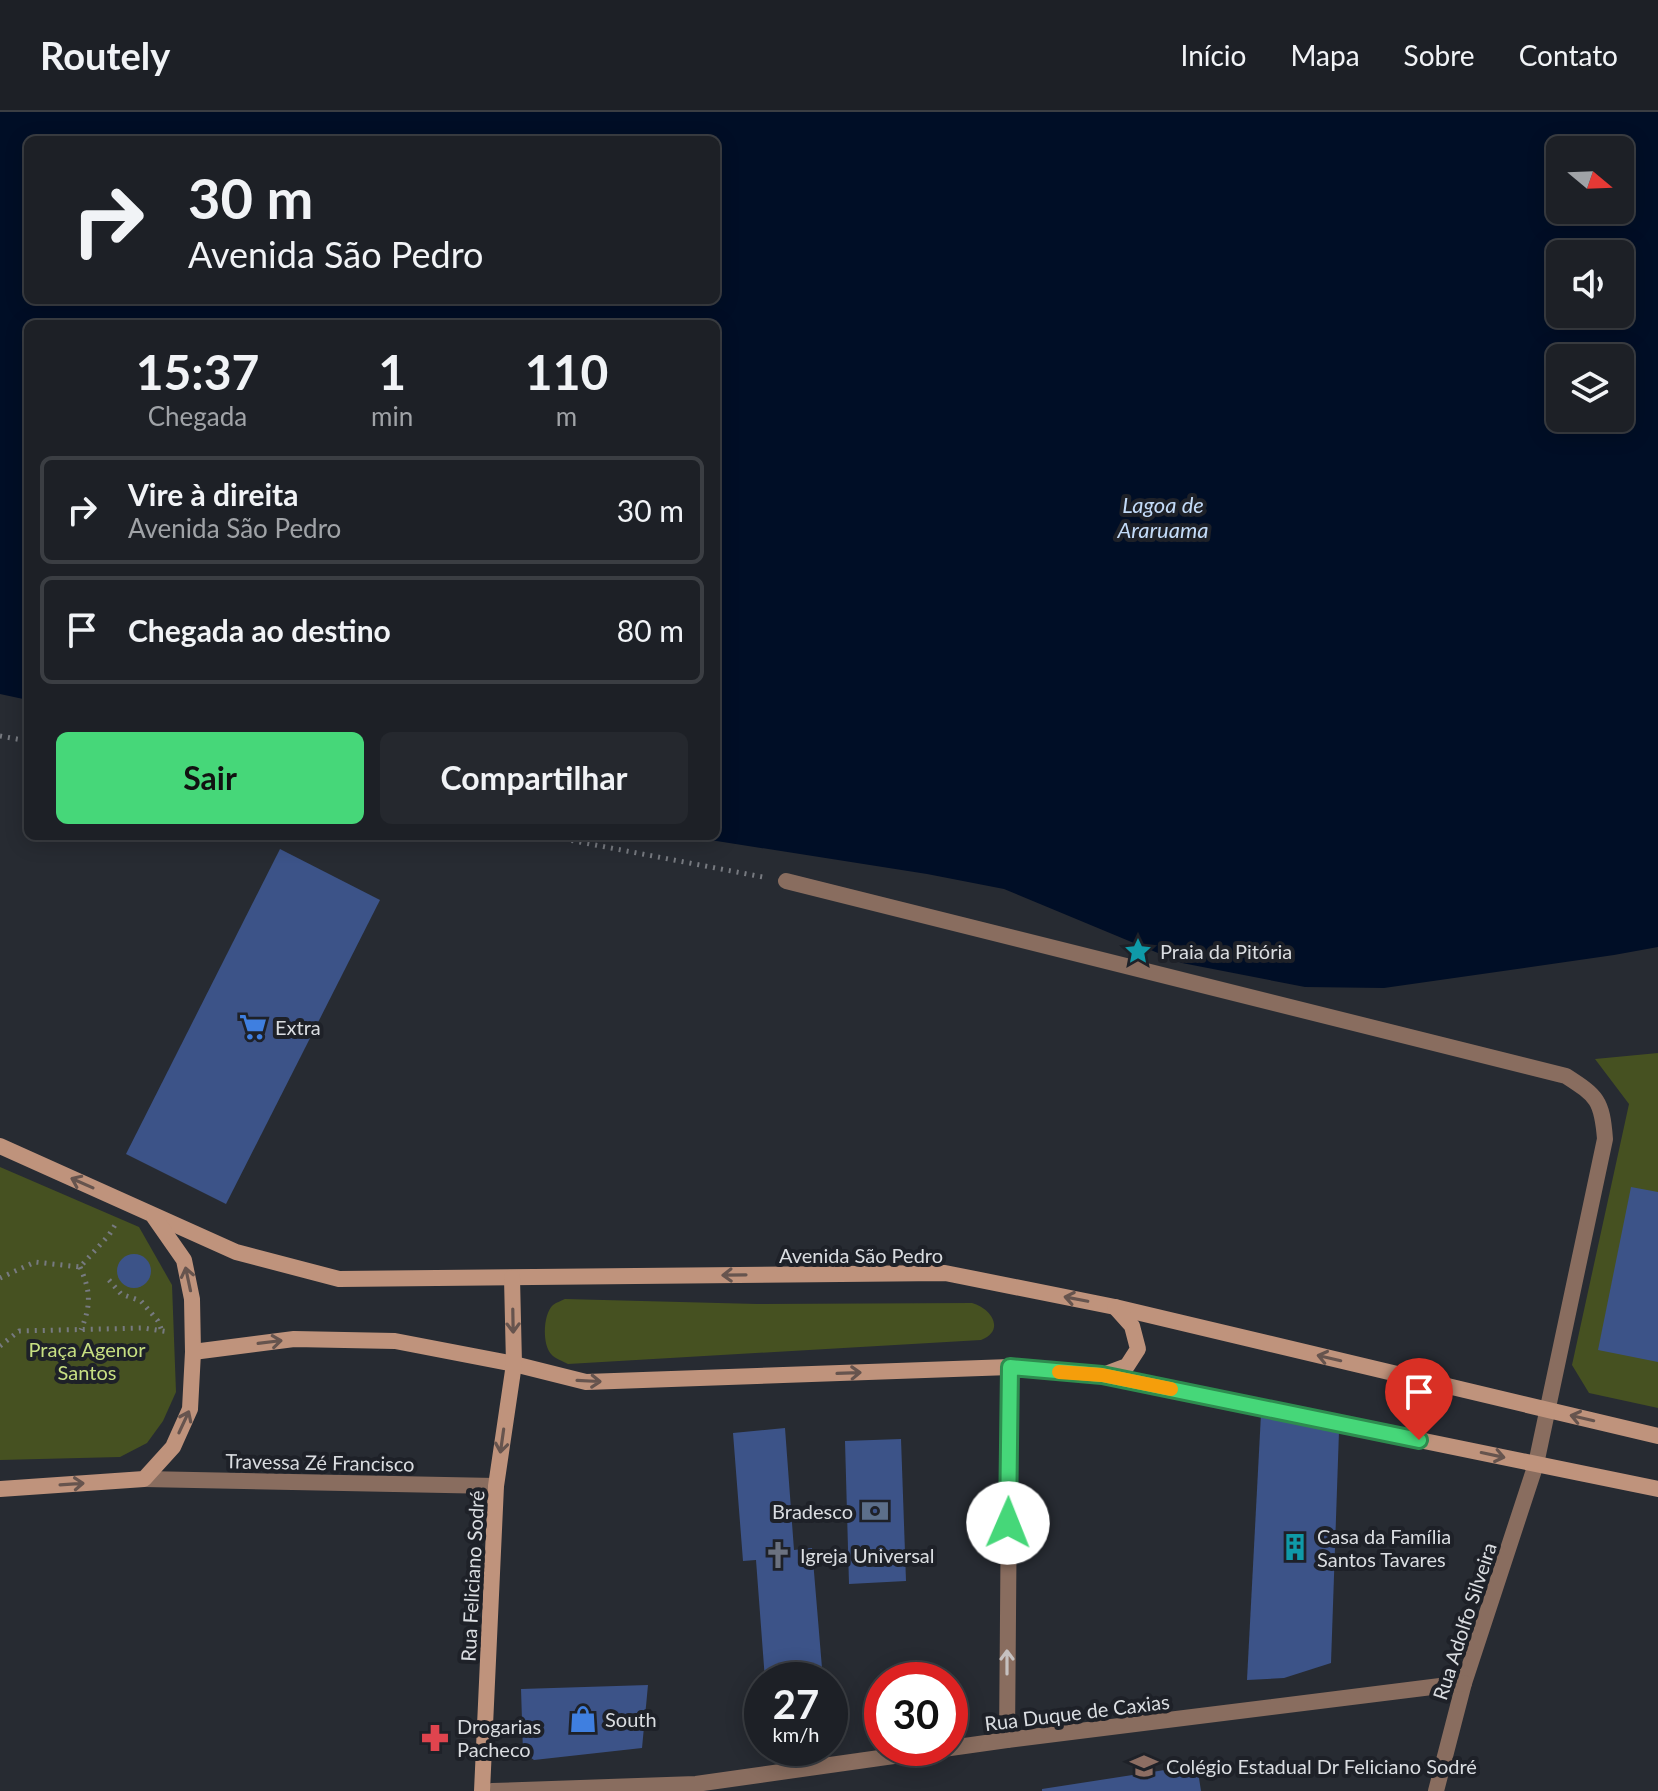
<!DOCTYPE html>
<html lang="pt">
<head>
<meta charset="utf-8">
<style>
  :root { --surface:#1d2026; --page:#25282e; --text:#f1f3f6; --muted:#a0a3a7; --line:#3b3e43; --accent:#46d779 }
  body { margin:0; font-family:Lato,sans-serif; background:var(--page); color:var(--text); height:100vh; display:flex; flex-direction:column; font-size:30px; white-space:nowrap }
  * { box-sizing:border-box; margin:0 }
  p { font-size:26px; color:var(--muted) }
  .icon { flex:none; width:44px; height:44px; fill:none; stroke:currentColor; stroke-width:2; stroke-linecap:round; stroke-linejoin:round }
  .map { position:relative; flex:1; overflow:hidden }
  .drawer { position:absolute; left:24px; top:208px; width:696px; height:520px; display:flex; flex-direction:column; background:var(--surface); border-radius:12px; box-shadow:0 4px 20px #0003,0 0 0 2px var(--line) }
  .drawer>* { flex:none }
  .banner { position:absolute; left:24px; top:24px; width:696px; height:168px; border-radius:12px; box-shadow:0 4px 20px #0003,0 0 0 2px var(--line); background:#1d2026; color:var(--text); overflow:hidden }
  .needle { width:52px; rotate:109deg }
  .tools { position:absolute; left:1546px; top:24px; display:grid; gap:16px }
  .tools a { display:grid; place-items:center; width:88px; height:88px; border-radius:12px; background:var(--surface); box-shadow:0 4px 20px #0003,0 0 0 2px var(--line); font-size:40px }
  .speed { position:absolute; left:744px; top:1550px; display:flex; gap:16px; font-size:40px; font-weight:700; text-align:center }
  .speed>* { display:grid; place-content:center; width:104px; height:104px; border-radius:50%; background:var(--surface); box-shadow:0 4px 20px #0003,0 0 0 2px var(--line); line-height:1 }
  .speed small { font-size:20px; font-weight:400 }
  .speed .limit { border:12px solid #d22; background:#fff; color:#111 }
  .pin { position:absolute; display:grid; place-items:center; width:68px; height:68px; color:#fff; margin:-82px -34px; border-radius:50% 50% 50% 0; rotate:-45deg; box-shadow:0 0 8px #0007 }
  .pin .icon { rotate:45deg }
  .me { position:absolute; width:88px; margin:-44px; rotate:1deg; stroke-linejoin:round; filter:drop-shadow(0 0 6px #0008) }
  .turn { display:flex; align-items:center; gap:28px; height:168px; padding:0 32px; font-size:36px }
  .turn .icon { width:104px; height:104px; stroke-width:2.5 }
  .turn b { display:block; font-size:56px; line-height:68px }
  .eta { display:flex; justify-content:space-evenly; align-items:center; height:136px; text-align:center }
  .eta b { font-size:48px; font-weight:700; line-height:56px }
  .button { display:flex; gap:16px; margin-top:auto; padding:16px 32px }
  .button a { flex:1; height:92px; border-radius:12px; background:var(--accent); color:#111; font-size:32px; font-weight:700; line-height:92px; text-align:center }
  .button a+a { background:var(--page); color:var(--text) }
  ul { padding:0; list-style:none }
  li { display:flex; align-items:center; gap:24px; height:108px; margin:0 16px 12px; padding:0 16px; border:4px solid var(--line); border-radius:12px }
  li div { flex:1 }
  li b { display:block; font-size:30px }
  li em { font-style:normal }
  header { display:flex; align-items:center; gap:48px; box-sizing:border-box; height:112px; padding:0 40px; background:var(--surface); border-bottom:2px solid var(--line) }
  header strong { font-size:38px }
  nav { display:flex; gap:44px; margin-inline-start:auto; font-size:28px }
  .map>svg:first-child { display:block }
</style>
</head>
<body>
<header>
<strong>Routely</strong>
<nav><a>Início</a><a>Mapa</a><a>Sobre</a><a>Contato</a></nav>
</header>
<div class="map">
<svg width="1658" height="1679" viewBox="0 0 1658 1679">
  <rect width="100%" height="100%" fill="#272b32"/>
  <g fill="#465121">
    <polygon points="1658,941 1658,1296 1589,1281 1572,1253 1629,992 1595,947"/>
    <polygon points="0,1055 139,1115 172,1173 176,1280 163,1309 147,1331 120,1345 0,1348"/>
    <path d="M565,1187L757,1192L972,1191C991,1196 1006,1218 981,1228L568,1252C563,1249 555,1247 551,1242C542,1232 543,1202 553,1193C557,1190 561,1189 565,1187Z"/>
  </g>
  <path fill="#000e26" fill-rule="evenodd" d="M0,0H1658V835L1614,843L1384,876L1305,875L1182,851L1004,777L927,762L685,724H716V212H28V588L0,582ZM28,28H716V188H28ZM1560,38H1620V98H1560ZM1560,142H1620V202H1560ZM1560,246H1620V306H1560Z"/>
  <g fill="#3c5388">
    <polygon points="280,737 380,788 226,1092 126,1042"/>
    <polygon points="1631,1075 1658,1080 1658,1250 1598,1238"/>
    <circle cx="134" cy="1159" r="17"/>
    <polygon points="1261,1302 1339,1319 1331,1551 1284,1566 1247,1568"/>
    <polygon points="785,1316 794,1438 812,1436 823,1568 765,1568 756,1448 743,1449 733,1321"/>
    <polygon points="901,1327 906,1469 849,1472 845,1329"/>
    <polygon points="648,1573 642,1636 534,1648 523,1640 521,1577"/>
    <polygon points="1197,1653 1201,1679 1042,1679 1042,1677"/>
  </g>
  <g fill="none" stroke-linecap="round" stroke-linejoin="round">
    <g stroke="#777a80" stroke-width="5" stroke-dasharray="2 6" stroke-linecap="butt">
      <polyline points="0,624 28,629"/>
      <polyline points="548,724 763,765"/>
      <path d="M80,1155C91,1180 91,1193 81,1218"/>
      <polyline points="0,1166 35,1150 80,1155 109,1123 115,1113"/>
      <polyline points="109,1168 121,1182 141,1189 158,1209 162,1219"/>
      <polyline points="0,1234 19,1219 143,1216 169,1220"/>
    </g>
    <g stroke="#896d5f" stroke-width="16">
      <path d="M786,769L1566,964C1597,984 1602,988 1605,1027L1536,1352L1464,1571L1436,1679"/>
      <polyline points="144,1367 496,1374"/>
      <polyline points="1007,1628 1010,1255"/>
      <polyline points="492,1679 696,1672 1007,1628 1464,1571"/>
    </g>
    <g stroke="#bf937c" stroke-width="16">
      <polyline points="0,1034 236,1140 339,1167 945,1161 1115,1195 1658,1324"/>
      <polyline points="193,1240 294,1227 395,1229 514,1252 586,1270 1010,1255 1102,1263 1658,1377"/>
      <polyline points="1103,1263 1127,1254 1138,1237 1132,1214 1115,1195"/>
      <polyline points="0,1377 144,1367 173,1335 190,1297 193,1240 192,1187 184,1148 154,1105"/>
      <polyline points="482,1679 496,1374 514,1252 512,1166"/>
    </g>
  </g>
  <defs><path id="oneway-shaft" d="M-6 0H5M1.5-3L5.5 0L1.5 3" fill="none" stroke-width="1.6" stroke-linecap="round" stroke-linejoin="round" transform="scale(2)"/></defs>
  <g stroke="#66544e">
    <use href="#oneway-shaft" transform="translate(82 1071) rotate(-156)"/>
    <use href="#oneway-shaft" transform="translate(734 1163) rotate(179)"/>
    <use href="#oneway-shaft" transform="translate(188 1167) rotate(-102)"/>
    <use href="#oneway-shaft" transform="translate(1076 1187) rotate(-169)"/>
    <use href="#oneway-shaft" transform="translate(513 1209) rotate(89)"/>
    <use href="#oneway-shaft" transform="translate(270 1230) rotate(-7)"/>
    <use href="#oneway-shaft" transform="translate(1329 1246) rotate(-167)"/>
    <use href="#oneway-shaft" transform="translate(849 1261) rotate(-2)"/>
    <use href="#oneway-shaft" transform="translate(589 1269) rotate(3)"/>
    <use href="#oneway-shaft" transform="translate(1582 1306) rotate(-167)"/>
    <use href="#oneway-shaft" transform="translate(184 1310) rotate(-65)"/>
    <use href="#oneway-shaft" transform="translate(502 1329) rotate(98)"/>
    <use href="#oneway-shaft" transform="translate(1493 1343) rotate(12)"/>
    <use href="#oneway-shaft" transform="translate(72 1372) rotate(-4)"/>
  </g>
  <use stroke="#c6c1c0" href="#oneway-shaft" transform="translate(1007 1550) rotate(-90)"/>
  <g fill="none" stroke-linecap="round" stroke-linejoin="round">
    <g stroke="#2e8c4f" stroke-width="20">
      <polyline id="route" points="1008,1411 1010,1255 1102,1263 1419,1328"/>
    </g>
    <use href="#route" stroke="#46d779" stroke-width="14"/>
    <polyline stroke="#f59e0b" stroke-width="14" points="1059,1260 1102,1263 1171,1277"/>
  </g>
  <defs>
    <g id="sight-bare" transform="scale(2.16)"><path d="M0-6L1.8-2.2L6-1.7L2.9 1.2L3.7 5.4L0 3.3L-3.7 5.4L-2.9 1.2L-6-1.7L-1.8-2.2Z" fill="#0f9aa8" stroke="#1e2128" stroke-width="2.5" paint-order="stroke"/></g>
    <g id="supermarket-bare" transform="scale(2.16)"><path d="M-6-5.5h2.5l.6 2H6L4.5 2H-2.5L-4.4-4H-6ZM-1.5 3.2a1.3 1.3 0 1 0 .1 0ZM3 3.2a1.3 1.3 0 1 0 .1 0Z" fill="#3f7fe0" stroke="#1e2128" stroke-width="2.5" paint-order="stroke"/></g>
    <g id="bank-bare" transform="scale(2.16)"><path d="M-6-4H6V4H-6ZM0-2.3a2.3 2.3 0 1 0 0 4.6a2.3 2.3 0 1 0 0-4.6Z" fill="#5c6f8a" stroke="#1e2128" stroke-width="2.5" paint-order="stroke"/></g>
    <g id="building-bare" transform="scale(2.16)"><path d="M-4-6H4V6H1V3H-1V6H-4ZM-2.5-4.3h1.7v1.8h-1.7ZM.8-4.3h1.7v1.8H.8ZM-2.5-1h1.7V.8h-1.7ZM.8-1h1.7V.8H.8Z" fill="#0f9aa8" stroke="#1e2128" stroke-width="2.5" paint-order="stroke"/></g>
    <g id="church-bare" transform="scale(2.16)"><path d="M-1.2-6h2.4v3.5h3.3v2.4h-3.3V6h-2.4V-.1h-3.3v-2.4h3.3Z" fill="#6b7280" stroke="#1e2128" stroke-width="2.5" paint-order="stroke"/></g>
    <g id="shop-bare" transform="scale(2.16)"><path d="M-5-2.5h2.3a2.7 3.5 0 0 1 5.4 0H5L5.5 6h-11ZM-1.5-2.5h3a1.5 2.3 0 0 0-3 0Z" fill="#3f7fe0" stroke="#1e2128" stroke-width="2.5" paint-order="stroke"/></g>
    <g id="pharmacy-bare" transform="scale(2.16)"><path d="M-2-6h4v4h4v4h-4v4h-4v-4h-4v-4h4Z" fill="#e0444e" stroke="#1e2128" stroke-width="2.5" paint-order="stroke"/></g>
    <g id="school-bare" transform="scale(2.16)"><path d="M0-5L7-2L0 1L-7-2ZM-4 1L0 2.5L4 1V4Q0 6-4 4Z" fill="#8d6e63" stroke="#1e2128" stroke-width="2.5" paint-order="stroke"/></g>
  </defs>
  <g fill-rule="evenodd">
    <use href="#sight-bare" x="1138" y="839"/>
    <use href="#supermarket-bare" x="253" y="915"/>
    <use href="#bank-bare" x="875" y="1399"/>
    <use href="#building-bare" x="1295" y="1435"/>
    <use href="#church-bare" x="778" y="1443"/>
    <use href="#shop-bare" x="583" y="1607"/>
    <use href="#pharmacy-bare" x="435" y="1626"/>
    <use href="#school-bare" x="1144" y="1654"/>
  </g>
  <g text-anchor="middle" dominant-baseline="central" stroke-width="8" stroke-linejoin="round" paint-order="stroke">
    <g font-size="20" fill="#dadde1" stroke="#1e2128" text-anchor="start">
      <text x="1160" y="839">Praia da Pitória</text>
      <text x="275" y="915">Extra</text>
      <text x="853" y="1399" text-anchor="end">Bradesco</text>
      <text x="1317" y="1424">Casa da Família<tspan x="1317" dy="23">Santos Tavares</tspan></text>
      <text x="800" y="1443">Igreja Universal</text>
      <text x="605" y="1607">South</text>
      <text x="457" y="1614">Drogarias<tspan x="457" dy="23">Pacheco</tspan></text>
      <text x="1166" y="1654">Colégio Estadual Dr Feliciano Sodré</text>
    </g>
    <g font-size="20" fill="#dadde1" stroke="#1e2128">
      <text x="861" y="1143">Avenida São Pedro</text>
      <text transform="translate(320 1350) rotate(1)">Travessa Zé Francisco</text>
      <text transform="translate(472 1464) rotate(-87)">Rua Feliciano Sodré</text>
      <text transform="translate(1464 1509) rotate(-72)">Rua Adolfo Silveira</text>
      <text transform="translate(1077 1600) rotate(-7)">Rua Duque de Caxias</text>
    </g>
    <g font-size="20" fill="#c7df82" stroke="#1e2128">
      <text x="87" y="1237">Praça Agenor<tspan x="87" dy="23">Santos</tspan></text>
    </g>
    <g font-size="22" font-style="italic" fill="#c3dbf8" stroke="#1e2128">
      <text x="1163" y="392">Lagoa de<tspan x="1163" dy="25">Araruama</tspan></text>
    </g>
  </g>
</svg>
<div class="tools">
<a><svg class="needle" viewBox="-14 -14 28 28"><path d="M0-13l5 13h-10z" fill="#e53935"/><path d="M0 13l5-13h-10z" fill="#a0a3a7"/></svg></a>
<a><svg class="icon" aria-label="sound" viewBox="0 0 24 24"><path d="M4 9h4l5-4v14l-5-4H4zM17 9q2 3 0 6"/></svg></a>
<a><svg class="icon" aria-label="layers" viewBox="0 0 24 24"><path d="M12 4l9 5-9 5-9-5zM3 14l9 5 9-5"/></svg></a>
</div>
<div class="speed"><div>27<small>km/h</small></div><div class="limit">30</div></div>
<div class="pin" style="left:1419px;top:1328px;background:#d93025"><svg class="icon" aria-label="arrive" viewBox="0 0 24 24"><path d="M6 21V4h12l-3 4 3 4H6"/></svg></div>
<svg class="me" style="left:1008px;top:1411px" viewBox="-20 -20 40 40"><circle r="19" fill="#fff"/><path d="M0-13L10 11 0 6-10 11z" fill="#46d779"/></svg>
<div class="banner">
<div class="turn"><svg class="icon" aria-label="right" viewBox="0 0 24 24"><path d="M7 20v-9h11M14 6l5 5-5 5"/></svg><div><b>30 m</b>Avenida São Pedro</div></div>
</div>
<section class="drawer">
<div class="eta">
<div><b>15:37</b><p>Chegada</p></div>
<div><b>1</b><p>min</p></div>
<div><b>110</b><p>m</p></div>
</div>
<ul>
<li><svg class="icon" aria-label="right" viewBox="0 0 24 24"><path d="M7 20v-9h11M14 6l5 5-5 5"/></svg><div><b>Vire à direita</b><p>Avenida São Pedro</p></div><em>30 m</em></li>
<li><svg class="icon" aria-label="arrive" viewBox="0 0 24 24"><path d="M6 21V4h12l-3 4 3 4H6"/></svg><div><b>Chegada ao destino</b></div><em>80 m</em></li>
</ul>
<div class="button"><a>Sair</a><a>Compartilhar</a></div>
</section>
</div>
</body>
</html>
